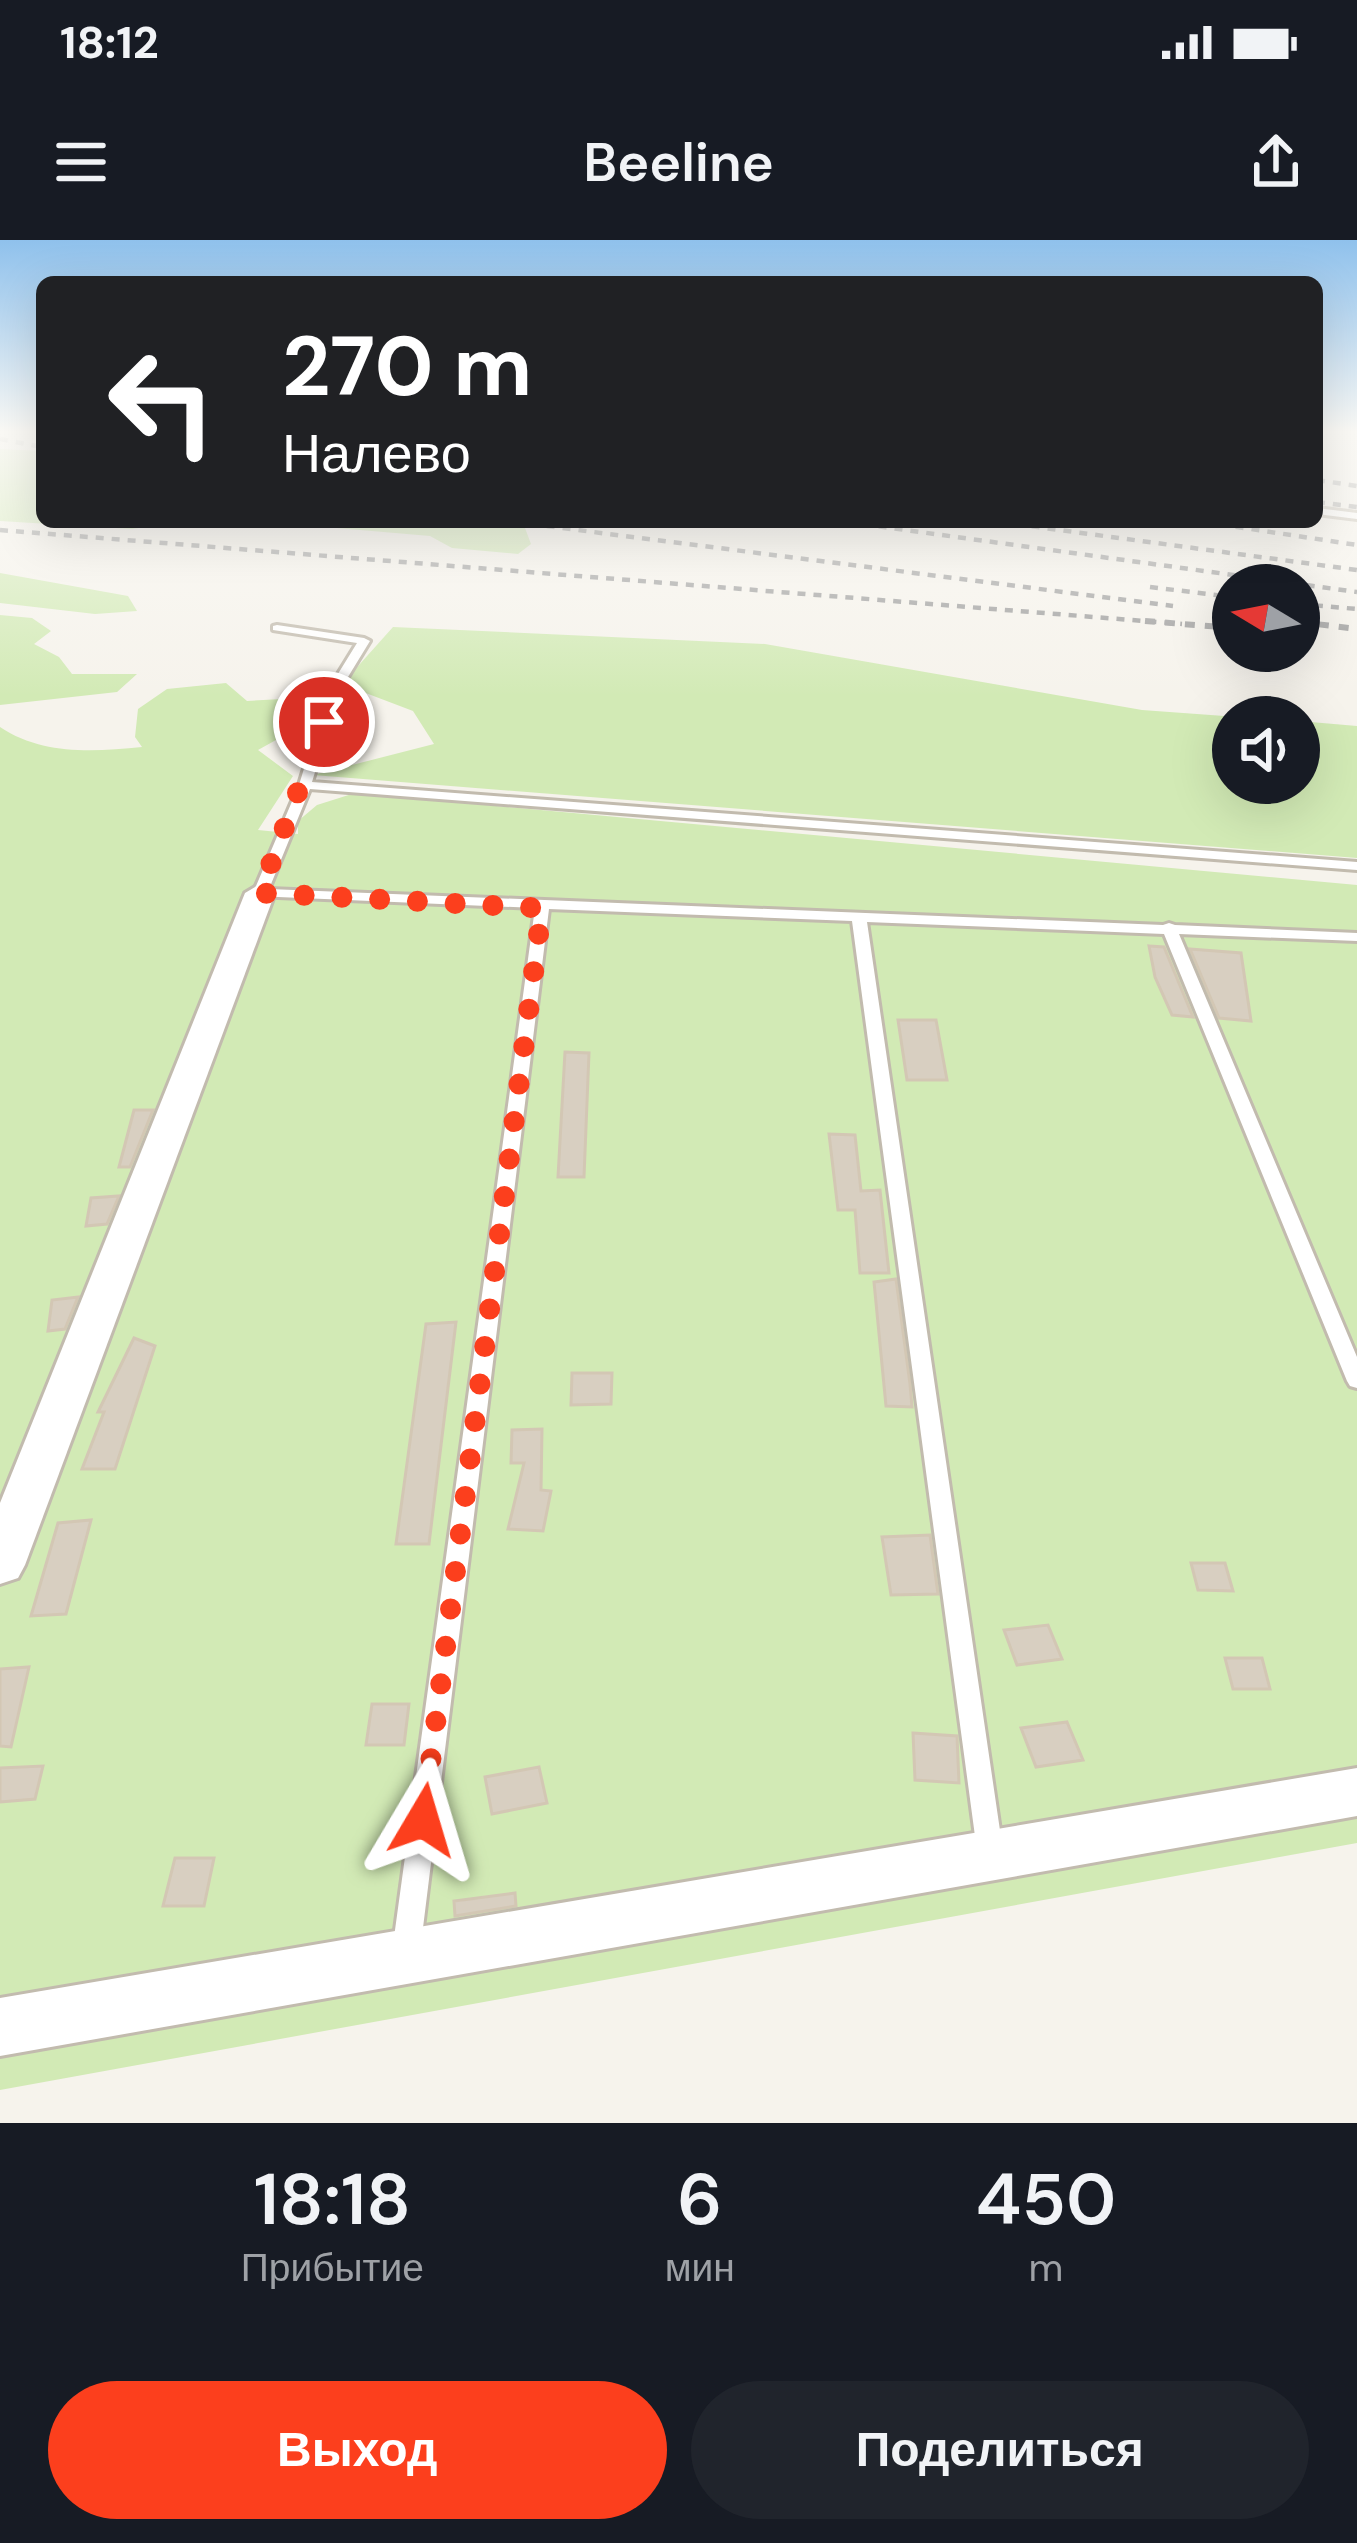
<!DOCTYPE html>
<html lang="ru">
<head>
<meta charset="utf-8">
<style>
  :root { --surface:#171b24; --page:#20242c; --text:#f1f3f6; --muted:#9ea1a6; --accent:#fc3f1d }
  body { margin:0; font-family:"DM Sans",sans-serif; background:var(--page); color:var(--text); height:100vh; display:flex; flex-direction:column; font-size:45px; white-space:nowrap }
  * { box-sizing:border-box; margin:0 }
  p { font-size:39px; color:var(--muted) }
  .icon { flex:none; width:66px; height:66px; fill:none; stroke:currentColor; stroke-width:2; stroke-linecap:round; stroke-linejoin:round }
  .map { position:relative; height:1883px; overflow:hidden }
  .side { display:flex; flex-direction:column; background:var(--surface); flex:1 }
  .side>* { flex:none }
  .banner { position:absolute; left:36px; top:36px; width:1287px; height:252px; border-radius:18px; box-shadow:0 12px 48px #0002; background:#202124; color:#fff; overflow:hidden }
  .needle { width:78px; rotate:280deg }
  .controls { position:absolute; left:1212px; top:324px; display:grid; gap:24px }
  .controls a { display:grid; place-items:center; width:108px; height:108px; border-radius:50%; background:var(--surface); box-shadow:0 12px 48px #0002; font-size:60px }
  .pin { position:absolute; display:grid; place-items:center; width:102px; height:102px; color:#fff; margin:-51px; border:6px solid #fff; border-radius:50%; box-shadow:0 3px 12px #0007 }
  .me { position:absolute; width:132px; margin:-66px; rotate:7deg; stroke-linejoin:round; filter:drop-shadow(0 0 9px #0008) }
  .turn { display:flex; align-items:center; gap:42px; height:252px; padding:0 48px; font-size:54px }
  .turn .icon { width:156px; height:156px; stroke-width:2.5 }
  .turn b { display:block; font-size:84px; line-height:102px }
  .eta { display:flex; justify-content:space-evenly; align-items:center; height:204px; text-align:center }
  .eta b { font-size:72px; font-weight:600; line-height:84px }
  .cta { display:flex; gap:24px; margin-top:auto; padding:24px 48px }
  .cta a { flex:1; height:138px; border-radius:72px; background:var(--accent); color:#fff; font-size:48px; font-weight:600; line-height:138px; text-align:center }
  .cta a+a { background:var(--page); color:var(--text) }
  .status { display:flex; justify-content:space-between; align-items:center; height:84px; padding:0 60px; background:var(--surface); direction:ltr }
  .status svg { height:33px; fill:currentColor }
  header { display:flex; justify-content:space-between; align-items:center; height:156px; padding:0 48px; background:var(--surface); font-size:54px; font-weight:600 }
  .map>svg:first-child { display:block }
</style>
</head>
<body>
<div class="status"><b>18:12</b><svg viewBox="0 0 49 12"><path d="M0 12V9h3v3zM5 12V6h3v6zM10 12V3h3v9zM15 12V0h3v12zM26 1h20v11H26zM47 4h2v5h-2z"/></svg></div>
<header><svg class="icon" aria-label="menu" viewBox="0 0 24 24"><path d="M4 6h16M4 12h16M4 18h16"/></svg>Beeline<svg class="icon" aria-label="share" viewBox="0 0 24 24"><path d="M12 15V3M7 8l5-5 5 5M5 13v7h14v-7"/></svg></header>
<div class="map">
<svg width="1357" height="1883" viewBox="0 0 1357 1883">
  <rect width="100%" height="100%" fill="#f6f3ec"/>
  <g fill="#d2eab5">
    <polygon points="0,209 42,211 42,282 178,282 132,289 0,281"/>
    <polygon points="267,282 485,282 525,288 531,304 518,314 452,308 430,296"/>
    <polygon points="0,333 128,356 137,371 95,374 0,363"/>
    <polygon points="0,375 32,378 51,391 34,404 59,417 72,434 137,434 117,452 0,465"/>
    <polygon points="393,387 765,404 1142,470 1238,477 1233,477 1233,543 1299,543 1299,481 1357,486 1357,618 313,535 434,504 413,471 342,444"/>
    <path d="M226,443L247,461L300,458L303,485L258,510L293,536L258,590L298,594V581L317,565L355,553L1357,645V1603L0,1850V487C42,515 92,512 142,507L135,497L138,469L167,449Z"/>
  </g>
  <g fill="#d8cfc1" stroke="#d3c7b4" stroke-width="3">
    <polygon points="1149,706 1164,707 1193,777 1172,775 1155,737"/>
    <polygon points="1190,709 1241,713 1251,781 1219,778"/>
    <polygon points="898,780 936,780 947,840 907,840"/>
    <polygon points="565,812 589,813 584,937 558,937"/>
    <polygon points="134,870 153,870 130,927 119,927"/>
    <polygon points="829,894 855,895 861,951 880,950 889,1033 860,1033 855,970 838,970"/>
    <polygon points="119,956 107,984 86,986 91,958"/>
    <polygon points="896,1039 910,1144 912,1167 886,1166 874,1042"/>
    <polygon points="78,1057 65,1089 48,1091 52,1060"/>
    <polygon points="456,1082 429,1304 396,1304 426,1084"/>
    <polygon points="134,1098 155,1106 115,1229 82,1229 104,1172 98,1172"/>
    <polygon points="572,1133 612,1133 611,1164 571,1165"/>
    <polygon points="542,1189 541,1250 551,1251 543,1291 508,1289 524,1223 511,1223 512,1190"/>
    <polygon points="91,1280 66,1374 31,1376 58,1283"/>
    <polygon points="930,1295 938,1354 891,1355 882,1297"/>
    <polygon points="1191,1323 1225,1323 1233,1351 1198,1350"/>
    <polygon points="1048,1385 1062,1419 1017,1425 1004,1390"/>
    <polygon points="1225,1418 1262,1418 1270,1449 1233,1449"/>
    <polygon points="29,1427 11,1507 0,1506 0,1429"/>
    <polygon points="372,1464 409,1464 404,1505 366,1505"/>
    <polygon points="1067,1482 1083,1520 1036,1527 1021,1488"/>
    <polygon points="913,1493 957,1496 959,1543 915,1540"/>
    <polygon points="43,1526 35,1559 0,1562 0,1528"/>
    <polygon points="539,1527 547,1563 492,1574 485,1537"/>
    <polygon points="175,1618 214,1618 204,1666 163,1666"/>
    <polygon points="515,1653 516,1666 455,1676 454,1661"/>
  </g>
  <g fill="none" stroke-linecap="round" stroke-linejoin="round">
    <g stroke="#c2bbae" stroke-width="6">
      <g id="service">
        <polygon points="1317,268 1357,273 1357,279 1317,274"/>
        <polygon points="277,385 364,398 370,401 340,450 312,542 1357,622 1357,630 310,549 269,649 1163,685 1169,683 1175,685 1357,693 1357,701 1179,694 1357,1117 1357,1148 1350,1146 1347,1141 1164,694 867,682 1003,1611 999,1619 990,1623 981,1619 977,1611 852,681 549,669 420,1712 416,1721 406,1725 396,1721 392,1712 535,668 255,656 253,653 299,545 328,450 357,403 273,390 273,386"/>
      </g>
    </g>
    <g stroke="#c2bbae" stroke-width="6">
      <g id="minor">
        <polygon points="260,644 275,653 25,1325 18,1338 0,1344 0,1263 245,653"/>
        <polygon points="1357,1528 1357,1576 0,1816 0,1758"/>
      </g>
    </g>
    <use href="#service" fill="#fff" fill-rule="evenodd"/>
    <use href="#minor" fill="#fff" fill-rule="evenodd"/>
    <g stroke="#9a9a9a" stroke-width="4.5" stroke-dasharray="8 8" stroke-linecap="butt">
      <polyline points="0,199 42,207"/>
      <polyline points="1317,240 1357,246"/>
      <polyline points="1317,262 1357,267"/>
      <polyline points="515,282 1173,366"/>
      <polyline points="847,282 1357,352"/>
      <polyline points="1000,282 1357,330"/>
      <polyline points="1204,282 1357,305"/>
      <polyline points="0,290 1182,384"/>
      <polyline points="1150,347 1233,357"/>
      <polyline points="1299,364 1357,369"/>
      <polyline points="1299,382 1315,384"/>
    </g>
    <g stroke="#9a9a9a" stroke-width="6" stroke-dasharray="10 10" stroke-linecap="butt">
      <polyline points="1145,381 1233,388"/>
      <polyline points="1299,382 1357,389"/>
    </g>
  </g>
  <linearGradient id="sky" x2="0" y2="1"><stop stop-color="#8fc1ec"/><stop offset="0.42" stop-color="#fbfaf6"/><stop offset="1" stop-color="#fbfaf6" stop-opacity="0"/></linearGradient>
  <rect width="1357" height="456" fill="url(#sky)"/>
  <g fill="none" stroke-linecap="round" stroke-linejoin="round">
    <polyline stroke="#fc3f1d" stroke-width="21" stroke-dasharray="0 37.8" points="324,482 260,653 542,668 423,1580"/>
  </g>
</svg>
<div class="controls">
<a><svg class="needle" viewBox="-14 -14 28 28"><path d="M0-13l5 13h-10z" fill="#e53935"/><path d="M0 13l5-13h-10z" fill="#9ea1a6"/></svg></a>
<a><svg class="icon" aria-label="sound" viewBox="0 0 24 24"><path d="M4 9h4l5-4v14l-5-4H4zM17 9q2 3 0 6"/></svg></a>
</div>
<div class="pin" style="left:324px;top:482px;background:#d93025"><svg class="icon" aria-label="arrive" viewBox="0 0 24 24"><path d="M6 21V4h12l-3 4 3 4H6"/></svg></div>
<svg class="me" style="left:423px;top:1580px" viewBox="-20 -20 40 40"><path d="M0-17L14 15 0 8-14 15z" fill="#fc3f1d" stroke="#fff" stroke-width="4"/></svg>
<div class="banner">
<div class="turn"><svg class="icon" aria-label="left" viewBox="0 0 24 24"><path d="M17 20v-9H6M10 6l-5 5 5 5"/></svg><div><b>270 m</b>Налево</div></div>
</div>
</div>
<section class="side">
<div class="eta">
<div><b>18:18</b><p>Прибытие</p></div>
<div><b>6</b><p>мин</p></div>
<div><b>450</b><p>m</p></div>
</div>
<div class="cta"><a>Выход</a><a>Поделиться</a></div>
</section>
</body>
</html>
